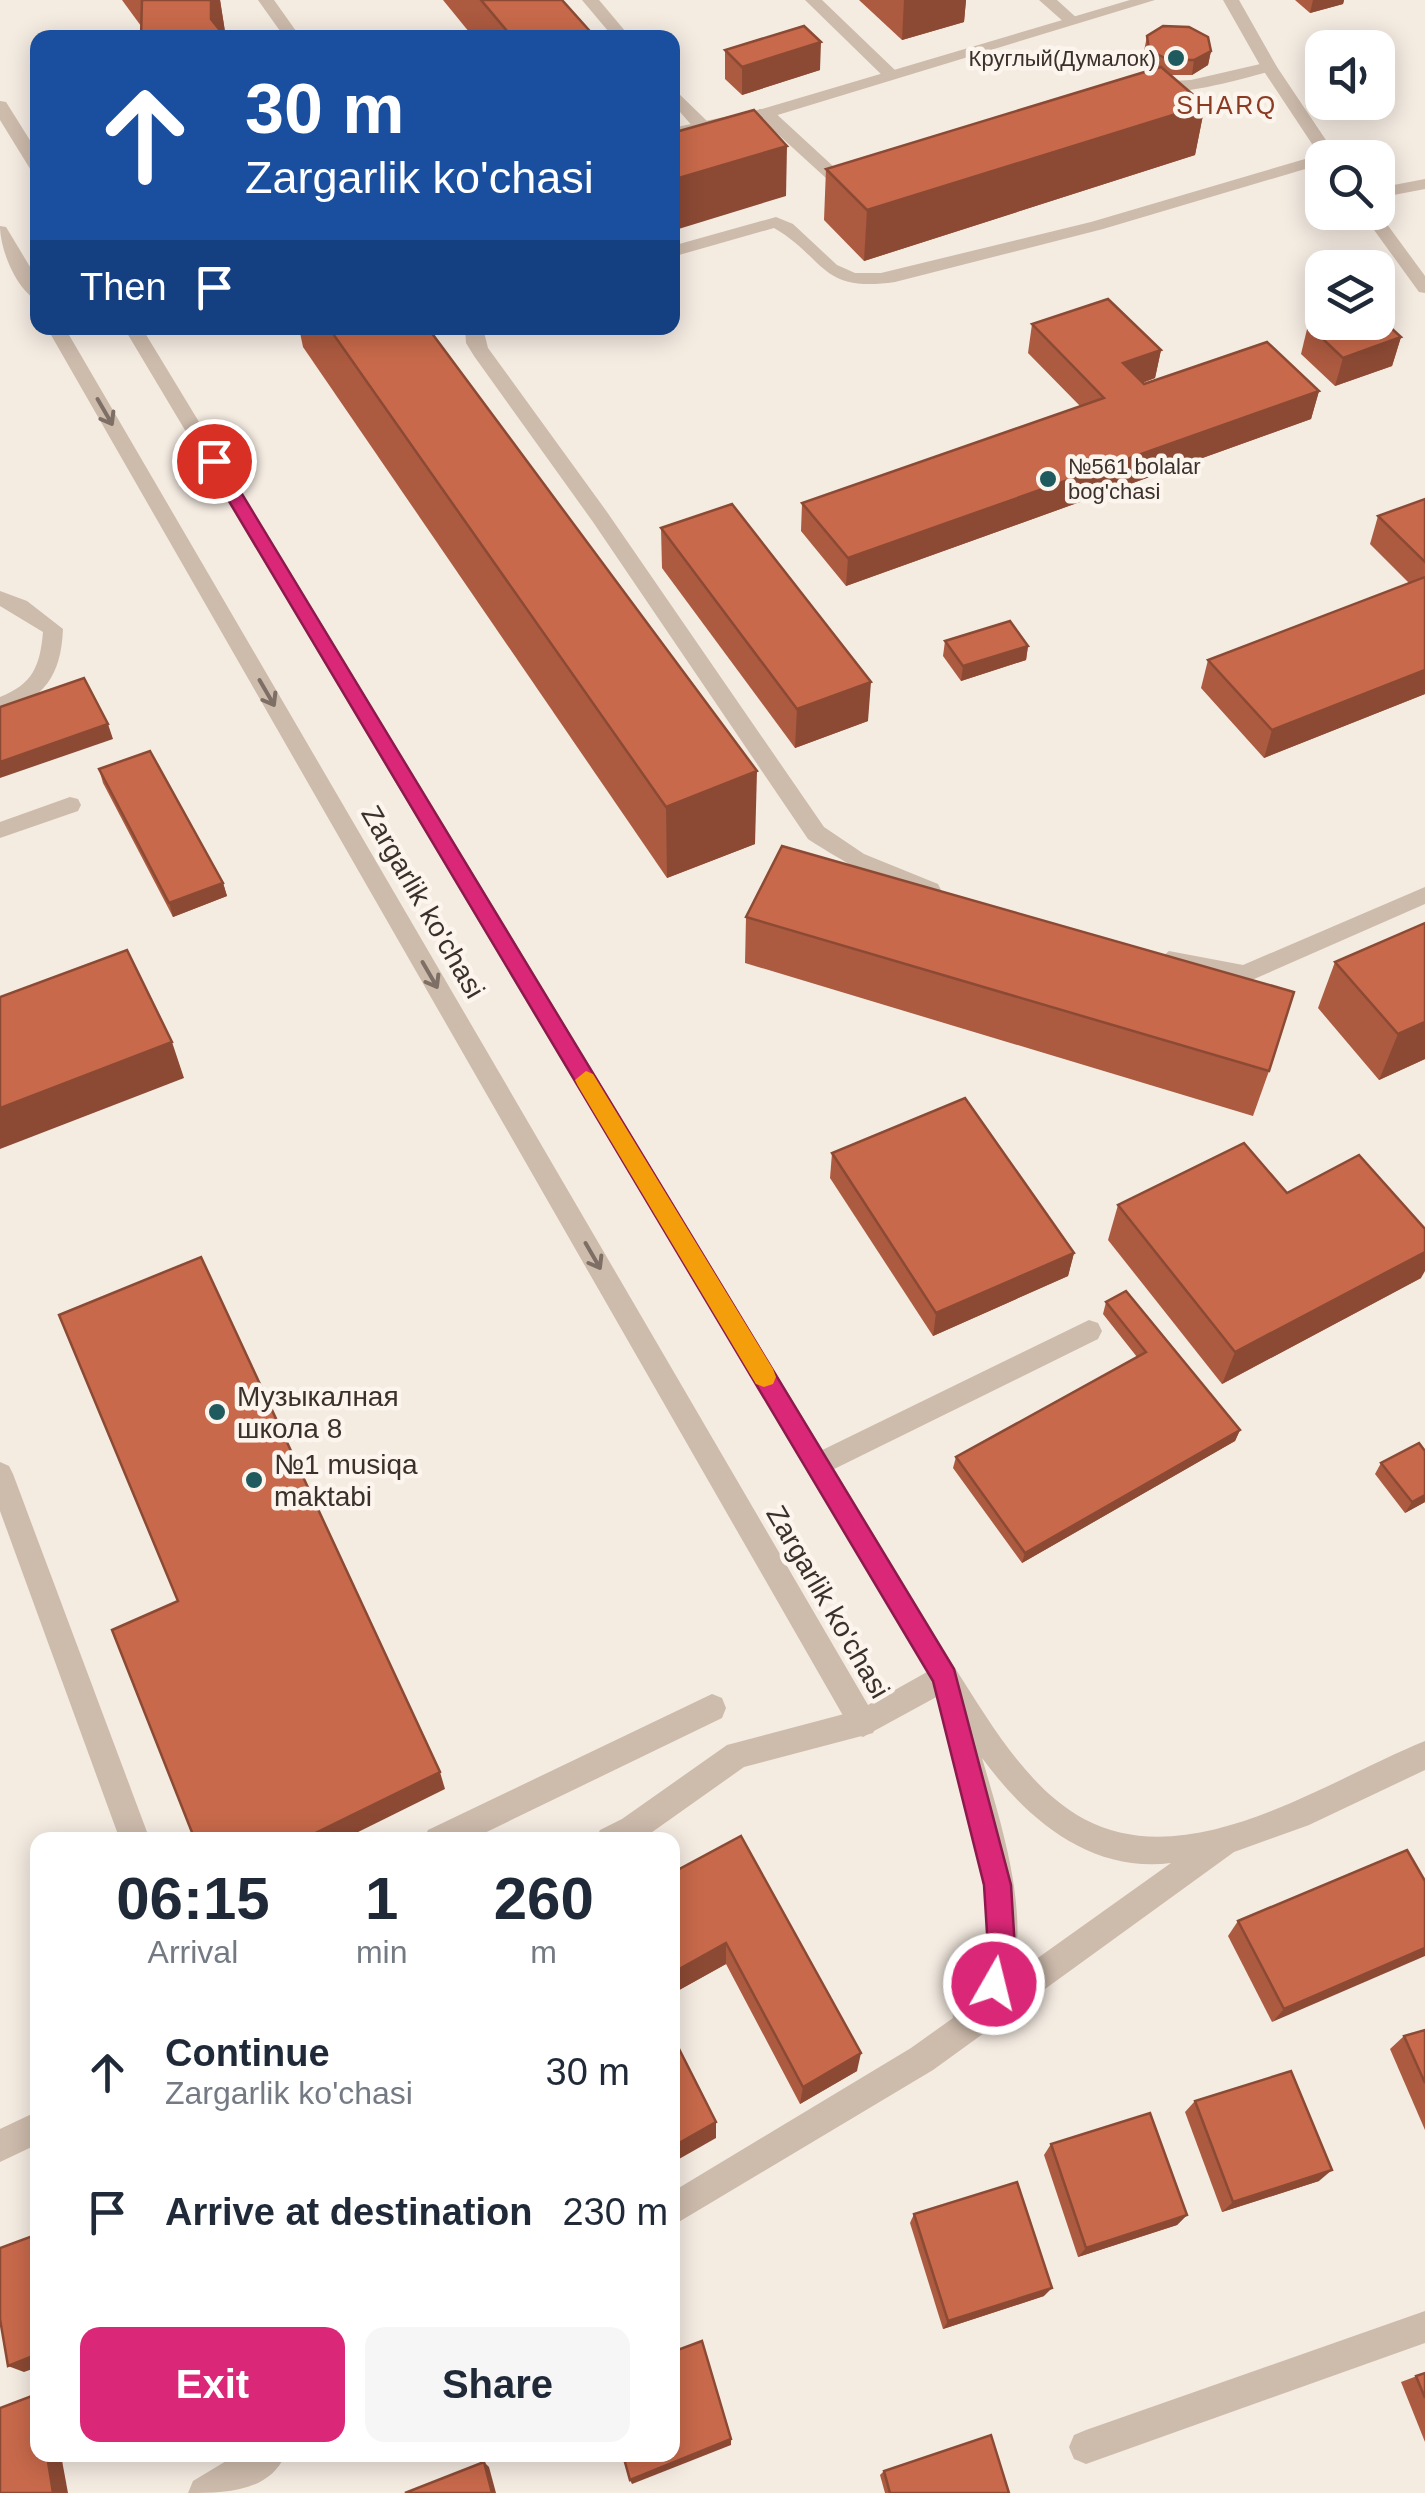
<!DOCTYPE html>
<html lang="en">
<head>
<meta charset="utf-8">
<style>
  :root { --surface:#fff; --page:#f6f6f7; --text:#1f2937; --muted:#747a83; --accent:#db2777 }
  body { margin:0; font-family:Helvetica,sans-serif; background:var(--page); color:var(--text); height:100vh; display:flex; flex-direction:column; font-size:38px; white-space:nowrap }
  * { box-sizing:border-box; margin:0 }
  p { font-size:32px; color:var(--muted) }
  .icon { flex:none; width:55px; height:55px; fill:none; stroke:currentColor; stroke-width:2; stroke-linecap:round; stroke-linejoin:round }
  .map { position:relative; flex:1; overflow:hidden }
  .panel { position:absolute; left:30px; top:1832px; width:650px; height:630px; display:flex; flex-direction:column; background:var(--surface); border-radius:20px; box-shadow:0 5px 25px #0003 }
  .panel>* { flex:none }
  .guide { position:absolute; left:30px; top:30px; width:650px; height:305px; border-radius:20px; box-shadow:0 5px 25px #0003; background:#1a4fa0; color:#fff; overflow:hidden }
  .fabs { position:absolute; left:1305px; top:30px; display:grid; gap:20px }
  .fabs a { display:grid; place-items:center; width:90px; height:90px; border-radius:20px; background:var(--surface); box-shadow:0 5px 25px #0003; font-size:50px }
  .pin { position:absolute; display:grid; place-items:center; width:85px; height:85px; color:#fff; margin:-42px; border:5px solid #fff; border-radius:50%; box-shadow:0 2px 10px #0007 }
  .me { position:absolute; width:110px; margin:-55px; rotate:8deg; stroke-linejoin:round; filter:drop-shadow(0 0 8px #0008) }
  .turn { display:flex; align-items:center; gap:35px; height:210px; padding:0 50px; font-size:45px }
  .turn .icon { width:130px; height:130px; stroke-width:2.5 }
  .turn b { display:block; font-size:70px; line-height:85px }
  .then { display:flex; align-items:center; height:95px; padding:0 50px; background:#0003; gap:20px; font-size:38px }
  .eta { display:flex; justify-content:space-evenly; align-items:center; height:170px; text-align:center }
  .eta b { font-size:60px; font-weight:700; line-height:70px }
  .cta { display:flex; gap:20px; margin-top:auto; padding:20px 50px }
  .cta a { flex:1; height:115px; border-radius:20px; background:var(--accent); color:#fff; font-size:40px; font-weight:700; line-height:115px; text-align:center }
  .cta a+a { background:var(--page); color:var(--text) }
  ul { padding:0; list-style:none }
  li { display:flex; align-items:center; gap:30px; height:140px; padding:0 50px }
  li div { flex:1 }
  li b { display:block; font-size:38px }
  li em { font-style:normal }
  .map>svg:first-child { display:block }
</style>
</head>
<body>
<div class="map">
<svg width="1425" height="2493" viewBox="0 0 1425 2493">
  <rect width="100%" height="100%" fill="#f4ebe1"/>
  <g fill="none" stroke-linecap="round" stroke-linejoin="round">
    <g fill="#cdbbac" fill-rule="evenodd">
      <polygon points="258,0 274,0 301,38 285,38"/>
      <polygon points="582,0 599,0 631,38 614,38"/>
      <polygon points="805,0 822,0 897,72 897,78 885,78"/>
      <polygon points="1039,0 1057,0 1079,20 1065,23"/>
      <path d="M1269,62L1277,67L1275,70C1247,77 1165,103 1143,87L1151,82L1191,80Z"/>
      <polygon points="672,87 707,121 707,129 695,129 672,103"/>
      <polygon points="759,109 771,109 847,179 857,179 857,187 838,189 759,117"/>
      <path d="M1322,154L1329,158H1322V164L1103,229L895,282C819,293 826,258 774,228L672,257V246L776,217L793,224L837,265L855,273H881L1091,222Z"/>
      <polygon points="1425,179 1425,189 1378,198 1378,188"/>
      <path d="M465,328H483L488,348L607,512L824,827L864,854L938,884L941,890L938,896C912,904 831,854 808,839L593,522L474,356L466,343Z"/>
      <path d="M0,591L27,601L63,629C61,675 45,699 0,712V697C33,684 40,666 43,632L0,606Z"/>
      <polygon points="70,797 78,799 81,805 78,811 0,838 0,822"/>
      <polygon points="1425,887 1425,904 1245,983 1169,969 1158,960 1169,951 1243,965"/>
      <polygon points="1089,1320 1098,1323 1102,1331 1098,1339 826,1473 817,1477 808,1473 804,1465 808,1457"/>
      <polygon points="0,1462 9,1466 13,1474 150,1840 120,1840 0,1511"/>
      <polygon points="712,1694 722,1698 726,1708 722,1718 470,1840 423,1840 428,1830"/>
      <polygon points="863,1709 873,1713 877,1723 873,1733 744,1767 641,1840 595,1840 600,1830 622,1819 727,1745"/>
      <polygon points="38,2111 38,2144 0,2162 0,2129"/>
    </g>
    <g fill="#cdbbac" fill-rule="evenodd">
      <polygon points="1130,0 1155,0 771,117 672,138 672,128 762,109"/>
      <polygon points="1223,0 1239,0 1277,67 1338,158 1322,159 1261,67"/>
      <polygon points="0,101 6,102 38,153 38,173 32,172 0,120"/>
      <polygon points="1361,212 1378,212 1425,276 1425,293 1419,292"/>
      <path d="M0,226L6,227L38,280V301C16,290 0,249 0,226Z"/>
      <path d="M47,328H65L868,1705L927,1672L124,328H142L955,1668C989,1721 1027,1788 1084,1819C1190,1876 1328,1780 1425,1741V1770L1309,1825L1234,1852L933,2070L672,2226V2192L911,2048L953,2018C948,1997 984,1983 986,1954C991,1870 961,1786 939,1706L942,1698L940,1695L863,1737L853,1733ZM982,1758C1027,1819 1090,1873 1171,1863L1011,1977C1031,1914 1000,1820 982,1758Z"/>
      <polygon points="1425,2311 1425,2343 1086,2464 1074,2459 1069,2447 1074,2435 1086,2430"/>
      <path d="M236,2455H285C269,2493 222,2493 188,2493L193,2481Z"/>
    </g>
  </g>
  <g fill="#ac5a40">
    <polygon points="122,0 220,0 226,38 141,26"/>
    <polygon points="443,0 562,0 596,38 474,38"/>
    <polygon points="859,0 966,0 964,22 902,40"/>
    <polygon points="1295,0 1344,0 1343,4 1310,13"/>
    <polygon points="1147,36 1211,51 1208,65 1192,75 1170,75 1205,105 1195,155 864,261 824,220 826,169 1155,69 1146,64 1144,51"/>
    <polygon points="725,50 820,70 742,95 725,79"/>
    <polygon points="1032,324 1161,350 1155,378 1143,383 1144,384 1319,391 1311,419 846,586 801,531 802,503 1080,406 1028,353"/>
    <polygon points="1308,325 1401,337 1392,366 1335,386 1301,354"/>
    <polygon points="299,328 428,328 755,844 667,878 303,347"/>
    <polygon points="1425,499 1425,694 1264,758 1201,688 1208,660 1409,583 1370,544 1378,516"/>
    <polygon points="661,528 868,721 795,748 662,568"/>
    <polygon points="945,641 1028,646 1026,660 961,681 943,656"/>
    <polygon points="99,769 223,883 227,896 173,917 103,783"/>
    <polygon points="746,917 1269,1071 1253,1116 745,963"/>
    <polygon points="1425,923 1425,1059 1379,1080 1318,1008 1335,962"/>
    <polygon points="832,1153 1074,1253 1068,1276 933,1336 830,1178"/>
    <polygon points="1287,1193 1421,1278 1222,1384 1108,1240 1118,1205"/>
    <polygon points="1106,1302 1240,1430 1235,1441 1022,1563 953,1468 956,1457 1137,1357 1103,1314"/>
    <polygon points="1381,1463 1425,1502 1405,1513 1375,1474"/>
    <polygon points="672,1873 857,2071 800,2104 726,1964 672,1994"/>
    <polygon points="1425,1881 1272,2022 1228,1936 1238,1921"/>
    <polygon points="1425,2030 1425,2130 1390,2049 1404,2036"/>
    <polygon points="1195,2101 1319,2181 1222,2212 1185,2112"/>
    <polygon points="1051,2144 1187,2215 1177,2225 1078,2257 1044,2155"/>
    <polygon points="914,2214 1044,2296 943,2329 910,2223"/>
    <polygon points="1425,2373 1425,2442 1401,2382"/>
    <polygon points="884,2471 1009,2493 885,2493 880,2475"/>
  </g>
  <g fill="#8c4a34">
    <polygon points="211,0 220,0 226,38 211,19"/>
    <polygon points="904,0 966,0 964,22 902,40"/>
    <polygon points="1313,0 1344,0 1343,4 1310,13"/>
    <polygon points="821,42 820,70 742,95 742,67"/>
    <polygon points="1211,51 1208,65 1192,75 1194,60"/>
    <polygon points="1205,105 1195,155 864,261 867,210"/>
    <polygon points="787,146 786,196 672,231 672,180"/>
    <polygon points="1401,337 1392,366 1335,386 1343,358"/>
    <polygon points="1161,350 1155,378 1118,391 1123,363"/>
    <polygon points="1319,391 1311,419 846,586 848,558"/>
    <polygon points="1028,646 1026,660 961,681 963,666"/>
    <polygon points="1425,670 1425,694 1264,758 1272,730"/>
    <polygon points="871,682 868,721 795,748 797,709"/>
    <polygon points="108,724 113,739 0,778 0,762"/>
    <polygon points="757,771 755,844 667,878 666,807"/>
    <polygon points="223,883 227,896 173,917 169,903"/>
    <polygon points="1425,1022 1425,1059 1379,1080 1398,1034"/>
    <polygon points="172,1042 184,1078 0,1149 0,1108"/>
    <polygon points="1425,1252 1425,1271 1421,1278 1222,1384 1235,1352"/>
    <polygon points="1074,1253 1068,1276 933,1336 936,1313"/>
    <polygon points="1240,1430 1235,1441 1022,1563 1025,1553"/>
    <polygon points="1425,1495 1425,1502 1405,1513 1412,1502"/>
    <polygon points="440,1772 445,1789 342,1840 301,1840"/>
    <polygon points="726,1943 726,1964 672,1994 672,1973"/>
    <polygon points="1425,1948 1425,1956 1272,2022 1284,2009"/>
    <polygon points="861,2053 857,2071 800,2104 803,2087"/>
    <polygon points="716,2122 716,2138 672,2163 672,2147"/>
    <polygon points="1332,2170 1319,2181 1222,2212 1233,2202"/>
    <polygon points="1187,2215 1177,2225 1078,2257 1086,2248"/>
    <polygon points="1052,2288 1044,2296 943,2329 948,2321"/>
    <polygon points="38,2354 38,2367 24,2372 8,2366"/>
    <polygon points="731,2439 731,2445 632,2484 630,2480"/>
    <polygon points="47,2455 61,2455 68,2493 53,2493"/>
    <polygon points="484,2462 489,2467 496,2493 492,2493"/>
  </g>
  <g fill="#c8694b" stroke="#8c4a34" stroke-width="2.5">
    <polygon points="142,0 211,0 211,19 226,38 141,38"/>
    <polygon points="481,0 562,0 596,38 513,38"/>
    <polygon points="804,26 821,42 742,67 725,50"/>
    <polygon points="1163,26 1189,27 1208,37 1211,51 1194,60 1169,60 1149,50 1147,36"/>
    <polygon points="1161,67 1205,105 867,210 826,169"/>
    <polygon points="754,110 787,146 672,180 672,133"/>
    <polygon points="1108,299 1161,350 1123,363 1144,384 1267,342 1319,391 848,558 802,503 1104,398 1032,324"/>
    <polygon points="1378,316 1401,337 1343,358 1308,325 1322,320 1322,322 1378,322"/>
    <polygon points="329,328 428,328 757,771 666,807"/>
    <polygon points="1425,499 1425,562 1378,516"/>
    <polygon points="732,504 871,682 797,709 661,528"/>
    <polygon points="1425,577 1425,670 1272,730 1208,660"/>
    <polygon points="1010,621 1028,646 963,666 945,641"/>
    <polygon points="84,678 108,724 0,762 0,707"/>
    <polygon points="150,751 223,883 169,903 99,769"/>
    <polygon points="782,846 1294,992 1269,1071 746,917"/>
    <polygon points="1425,923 1425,1022 1398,1034 1335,962"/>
    <polygon points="127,950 172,1042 0,1108 0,997"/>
    <polygon points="965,1098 1074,1253 936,1313 832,1153"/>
    <polygon points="1244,1143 1287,1193 1359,1155 1425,1229 1425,1252 1235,1352 1118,1205"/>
    <polygon points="201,1257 440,1772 301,1840 195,1840 112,1630 178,1601 59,1315"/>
    <polygon points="1126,1291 1240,1430 1025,1553 956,1457 1146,1352 1106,1302"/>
    <polygon points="1419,1443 1425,1451 1425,1495 1412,1502 1381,1463"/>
    <polygon points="741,1836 861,2053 803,2087 726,1943 672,1973 672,1873"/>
    <polygon points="1407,1850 1425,1881 1425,1948 1284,2009 1238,1921"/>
    <polygon points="1425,2030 1425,2083 1404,2036"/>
    <polygon points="672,2035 716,2122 672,2147"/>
    <polygon points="1291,2071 1332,2170 1233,2202 1195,2101"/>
    <polygon points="1150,2113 1187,2215 1086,2248 1051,2144"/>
    <polygon points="1017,2182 1052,2288 948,2321 914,2214"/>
    <polygon points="38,2234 38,2354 8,2366 0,2319 0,2248"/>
    <polygon points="702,2341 731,2439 630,2480 623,2455 672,2455 672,2352"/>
    <polygon points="1425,2373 1425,2398 1416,2376"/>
    <polygon points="37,2394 38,2455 47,2455 53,2493 0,2493 0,2408"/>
    <polygon points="991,2435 1009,2493 890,2493 884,2471"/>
    <polygon points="484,2462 492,2493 405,2493"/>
  </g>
  <defs><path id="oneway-shaft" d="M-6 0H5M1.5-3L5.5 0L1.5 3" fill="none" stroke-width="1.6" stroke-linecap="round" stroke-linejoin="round" transform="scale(2.5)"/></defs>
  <g stroke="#7d6f65">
    <use href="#oneway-shaft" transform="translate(105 412) rotate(60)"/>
    <use href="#oneway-shaft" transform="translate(267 693) rotate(60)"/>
    <use href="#oneway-shaft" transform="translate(430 975) rotate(60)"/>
    <use href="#oneway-shaft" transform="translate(593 1256) rotate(60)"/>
  </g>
  <polygon fill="#db2777" stroke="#8e194d" stroke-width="2.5" points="214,455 222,461 954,1669 1011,1885 1015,1949 1004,1994 994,1998 984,1994 980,1984 988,1949 984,1885 933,1681 205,461"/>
  <polygon fill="#f59e0b" points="586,1071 593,1074 773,1369 776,1377 773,1384 764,1387 756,1384 578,1086 575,1080"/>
  <g fill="#1f5a5e" stroke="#fbf5ee" stroke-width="4">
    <circle cx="1176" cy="58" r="10"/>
    <circle cx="1048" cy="479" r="10"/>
    <circle cx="217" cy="1412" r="10"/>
    <circle cx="254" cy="1480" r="10"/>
  </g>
  <g text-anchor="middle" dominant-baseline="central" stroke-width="9" stroke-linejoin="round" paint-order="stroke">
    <g font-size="22" fill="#3b302b" stroke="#fbf5ee" text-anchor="end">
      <text x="1156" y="58">Круглый(Думалок)</text>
      <text x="1068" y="466" text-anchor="start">№561 bolalar<tspan x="1068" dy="25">bog'chasi</tspan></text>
    </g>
    <g font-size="25" letter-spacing="2.5" fill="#8c3b22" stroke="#fbf5ee">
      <text x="1227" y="105">SHARQ</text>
    </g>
    <g font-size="28" fill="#3b302b" stroke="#fbf5ee">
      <text transform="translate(423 902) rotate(60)">Zargarlik ko'chasi</text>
      <text transform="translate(828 1602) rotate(60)">Zargarlik ko'chasi</text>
    </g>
    <g font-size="28" fill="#3b302b" stroke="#fbf5ee" text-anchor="start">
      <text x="237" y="1396">Музыкалная<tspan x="237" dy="32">школа 8</tspan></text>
      <text x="274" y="1464">№1 musiqa<tspan x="274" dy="32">maktabi</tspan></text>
    </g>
  </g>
</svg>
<div class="fabs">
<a><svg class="icon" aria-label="sound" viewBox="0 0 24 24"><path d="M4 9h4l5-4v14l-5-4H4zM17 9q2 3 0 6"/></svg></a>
<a><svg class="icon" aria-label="search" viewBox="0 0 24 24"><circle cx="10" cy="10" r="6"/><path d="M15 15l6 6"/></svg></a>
<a><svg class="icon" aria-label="layers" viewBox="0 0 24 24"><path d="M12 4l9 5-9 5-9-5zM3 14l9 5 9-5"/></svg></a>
</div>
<div class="pin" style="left:214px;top:461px;background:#d93025"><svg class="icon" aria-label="arrive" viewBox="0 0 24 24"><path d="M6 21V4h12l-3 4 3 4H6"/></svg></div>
<svg class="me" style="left:994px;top:1984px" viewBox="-20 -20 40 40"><circle r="17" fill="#db2777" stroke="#fff" stroke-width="3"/><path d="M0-11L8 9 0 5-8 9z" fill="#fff"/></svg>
<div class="guide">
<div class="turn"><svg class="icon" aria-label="ahead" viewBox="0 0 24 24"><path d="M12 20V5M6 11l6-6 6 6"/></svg><div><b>30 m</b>Zargarlik ko'chasi</div></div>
<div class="then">Then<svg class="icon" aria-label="arrive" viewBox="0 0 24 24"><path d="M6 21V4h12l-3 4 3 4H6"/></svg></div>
</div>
<section class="panel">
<div class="eta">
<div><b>06:15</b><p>Arrival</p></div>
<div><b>1</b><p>min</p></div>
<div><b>260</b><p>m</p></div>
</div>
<ul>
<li><svg class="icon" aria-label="ahead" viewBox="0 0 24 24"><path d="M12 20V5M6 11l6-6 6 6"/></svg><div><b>Continue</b><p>Zargarlik ko'chasi</p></div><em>30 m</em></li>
<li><svg class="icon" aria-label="arrive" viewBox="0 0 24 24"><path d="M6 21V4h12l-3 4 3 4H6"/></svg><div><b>Arrive at destination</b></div><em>230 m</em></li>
</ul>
<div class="cta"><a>Exit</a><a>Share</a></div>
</section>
</div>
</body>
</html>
